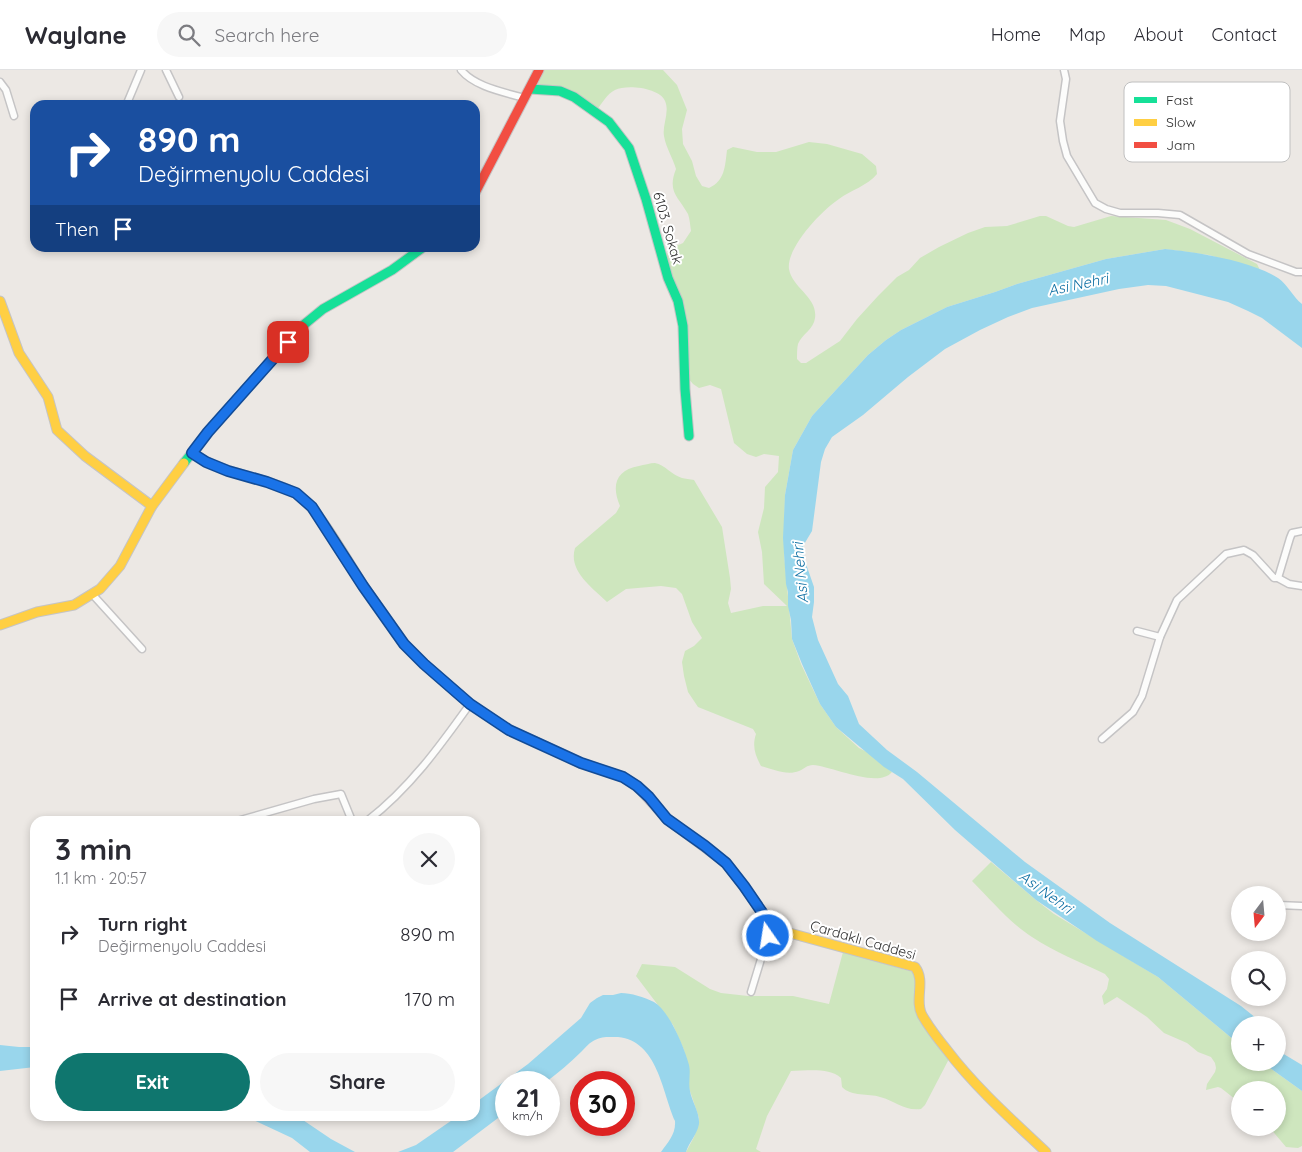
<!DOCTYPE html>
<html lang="en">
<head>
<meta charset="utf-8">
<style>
  :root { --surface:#fff; --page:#f7f7f7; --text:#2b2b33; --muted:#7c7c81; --line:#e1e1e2; --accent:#0f766e }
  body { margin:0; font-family:Quicksand,sans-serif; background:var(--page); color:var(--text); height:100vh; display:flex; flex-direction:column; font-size:19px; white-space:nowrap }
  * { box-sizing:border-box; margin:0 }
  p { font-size:16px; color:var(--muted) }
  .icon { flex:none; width:28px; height:28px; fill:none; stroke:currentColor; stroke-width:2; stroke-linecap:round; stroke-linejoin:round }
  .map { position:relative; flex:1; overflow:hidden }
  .details { position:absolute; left:30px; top:746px; width:450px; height:305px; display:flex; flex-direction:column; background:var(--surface); border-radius:15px; box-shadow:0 2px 8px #0003 }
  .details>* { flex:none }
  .banner { position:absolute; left:30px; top:30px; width:450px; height:152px; border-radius:15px; box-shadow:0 2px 8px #0003; background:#1a4fa0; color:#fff; overflow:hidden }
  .needle { width:32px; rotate:196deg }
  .fabs { position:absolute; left:1231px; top:816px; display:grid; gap:10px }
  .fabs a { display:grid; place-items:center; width:55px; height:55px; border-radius:50%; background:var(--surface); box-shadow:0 2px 8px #0003; font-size:25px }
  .speed { position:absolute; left:495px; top:1001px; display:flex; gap:10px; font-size:25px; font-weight:700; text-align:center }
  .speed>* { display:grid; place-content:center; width:65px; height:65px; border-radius:50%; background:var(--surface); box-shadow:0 2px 8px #0003; line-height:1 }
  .speed small { font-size:12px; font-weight:400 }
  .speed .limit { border:8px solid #d22; background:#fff; color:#111 }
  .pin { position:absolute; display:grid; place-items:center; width:42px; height:42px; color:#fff; margin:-21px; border-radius:10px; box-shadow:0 2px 8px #0006 }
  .me { position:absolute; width:55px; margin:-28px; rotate:347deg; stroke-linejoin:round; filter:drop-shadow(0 0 4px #0008) }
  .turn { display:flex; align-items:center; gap:18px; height:105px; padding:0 25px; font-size:22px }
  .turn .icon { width:65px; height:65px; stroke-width:2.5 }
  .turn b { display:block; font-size:35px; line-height:42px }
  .then { display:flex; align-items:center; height:48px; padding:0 25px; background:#0003; gap:10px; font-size:19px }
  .round { display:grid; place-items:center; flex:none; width:52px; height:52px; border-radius:26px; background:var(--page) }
  .head { display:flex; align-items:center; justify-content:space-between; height:85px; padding:0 25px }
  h1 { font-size:30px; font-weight:700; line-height:38px }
  .action { display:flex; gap:10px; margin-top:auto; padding:10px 25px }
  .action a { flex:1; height:58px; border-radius:30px; background:var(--accent); color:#fff; font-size:20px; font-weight:700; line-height:58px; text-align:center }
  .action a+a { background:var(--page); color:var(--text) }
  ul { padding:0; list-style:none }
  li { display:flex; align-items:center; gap:15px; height:65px; padding:0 25px }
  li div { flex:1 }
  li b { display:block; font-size:19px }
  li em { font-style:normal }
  header { display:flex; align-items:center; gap:30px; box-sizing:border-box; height:70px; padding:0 25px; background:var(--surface); border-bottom:1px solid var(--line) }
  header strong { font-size:24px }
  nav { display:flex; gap:28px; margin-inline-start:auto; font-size:18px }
  .search { width:350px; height:45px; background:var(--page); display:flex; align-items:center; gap:12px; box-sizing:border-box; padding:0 18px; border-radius:28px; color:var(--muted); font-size:19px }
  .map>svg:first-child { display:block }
</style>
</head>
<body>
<header>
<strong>Waylane</strong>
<div class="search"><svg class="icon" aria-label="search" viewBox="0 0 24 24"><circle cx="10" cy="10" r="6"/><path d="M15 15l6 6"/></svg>Search here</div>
<nav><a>Home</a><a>Map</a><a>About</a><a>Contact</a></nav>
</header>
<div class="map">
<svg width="1302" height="1082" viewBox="0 0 1302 1082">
  <rect width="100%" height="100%" fill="#ece8e4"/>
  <g fill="#cee6be">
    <path d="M542,0H663L677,15L687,40L682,59L683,74L692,91L696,106L702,116L709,118C725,111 725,96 727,80L733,77L757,82H776L809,72L827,74L862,84L876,96L877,104C867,116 851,120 839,129C822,140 786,178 789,199C792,218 818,227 815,248C814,259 802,264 798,274C797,278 797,284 797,289L801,293H806L840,271L857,249L878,226L897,207L909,200L920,188L939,177L968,163L985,157L1007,156L1040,146H1046L1068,156L1074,157L1111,146L1166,150L1190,159L1257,194L1260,200L1209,185L1165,179L1106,189L1017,214L995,222L947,237L901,260L886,270L868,285L812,346L793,380L785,425L784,484L792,569L801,594L820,634L836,657L859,678L871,684L876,690L892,702C878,719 832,696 813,695C807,695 804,699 799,701C787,706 772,699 761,696C755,685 752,676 756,664L753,659L698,637L688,622L684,606L682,592L685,581L694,576L702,568L692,552L682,524L676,518L661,516L626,519L607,532C592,517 568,501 575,478L616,443L620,436C611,415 616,400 639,396C644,395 650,393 655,393C665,395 672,405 682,408C685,409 690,409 694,410L722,457L730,508L731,519L728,533L731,543L763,536H787L764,514L762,482L758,462L764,438L765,417L778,402L779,386L764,384L756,387L747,384L734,373L721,319L710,315L699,318L693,314L688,308L671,206L665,186L672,178L683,173L691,161C690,155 690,150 688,144C678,126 667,122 676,99C673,88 666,78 664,66C662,55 670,42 665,31C660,18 627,14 615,20C607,24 602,33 597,40C574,25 566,15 537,15Z"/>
    <path d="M991,792L1036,830L1054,844L1158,907L1240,975V992L1263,993L1302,1021V1076L1298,1078L1286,1077L1270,1058H1278V1020H1240V1033L1221,1018L1218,1017L1206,1020L1207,1014L1215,1002L1216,998L1215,993L1211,987L1198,982L1187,973L1164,963L1147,947L1117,927L1104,935L1102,926L1107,919L1109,909L1105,904C1080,892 1055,882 1032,867C1010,853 991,830 972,811Z"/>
    <path d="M843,882L913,902L916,905V931L950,987L925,1035L921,1039C903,1041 896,1031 880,1027C868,1023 852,1027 842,1017L841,1008C829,997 806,1001 791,1001L767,1046L756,1079L761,1082H686L694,1067L698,1055L699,1048L689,1018L684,980L673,955L636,906L642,894L675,897L710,919L721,923L748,926H793L829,934Z"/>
  </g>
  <g fill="#99d6ec">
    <path d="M1165,179C1196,182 1252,191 1278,208C1288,215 1293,227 1302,234V278L1262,248L1248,241L1228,232L1166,216L1148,215L1119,219L1032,238L1008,247L980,260L945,279L908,307L863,345L832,367L825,379L821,392L812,461L803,476L805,491L814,517V532L812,547L818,570L838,614L848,626L859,654L887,680L917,702L1025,792L1110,853L1241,936L1256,948L1260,955H1240V975L1158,907L1097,871L1036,830L955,760L903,709L884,697L836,657L820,634L802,594L792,569L791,550L788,536V522L786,514L783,468L785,425L793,380L812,346L868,285L886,270L901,260L947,237L995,222L1017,214L1106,189Z"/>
    <path d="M621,923C631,923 644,927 654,932C670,942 684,977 689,995C691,1003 688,1013 690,1021C692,1032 700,1043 699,1054C697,1065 689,1072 686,1082H661C668,1072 676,1064 675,1051C662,1022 658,971 618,967C610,967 602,966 595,970C590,972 585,978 581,982C570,993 558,1003 546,1012H506V1042L453,1082H398L416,1075L458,1046H475V1033L528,994L581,948L590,933L597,928L603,925H613Z"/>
    <polygon points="0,975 19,977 35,977 35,997 0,1001"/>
    <polygon points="1278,977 1282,983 1302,995 1302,1021 1263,993 1278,992"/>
    <polygon points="245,1046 297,1046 331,1069 355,1082 310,1082 292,1068"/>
  </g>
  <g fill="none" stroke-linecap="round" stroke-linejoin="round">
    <g stroke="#c5c4c5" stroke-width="9">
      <g id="street">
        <polyline points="166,0 179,27"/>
        <path d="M461,0C475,17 504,22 524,28"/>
        <polyline points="1064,0 1066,9 1060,51 1063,71 1067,86 1095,133 1106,139 1120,143 1158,143 1180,145 1248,184 1296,202 1302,202"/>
        <polyline points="0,12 6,20 14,46"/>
        <polyline points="128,31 141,0"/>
        <polyline points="1278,508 1290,468 1292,463 1302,461"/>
        <polyline points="93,525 142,579"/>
        <polyline points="1137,561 1160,567"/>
        <polyline points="1102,669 1133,642 1142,626 1160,567 1177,530 1226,484 1244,480 1253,485 1274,508 1278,508 1289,514 1302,516"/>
        <polyline points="237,751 314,729 341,724 352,751"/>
        <path d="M367,751C409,719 440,676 470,634"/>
        <polyline points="1278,835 1302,836"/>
        <polyline points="751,922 768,866 770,854"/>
      </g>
    </g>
    <g stroke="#c5c4c5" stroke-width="11">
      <g id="fast">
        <polyline points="530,19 560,21 574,27 609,52 629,78 646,129 668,208 678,231 683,256 685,319 689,366"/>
        <polyline points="184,393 208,362 301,257 323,239 392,200 422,178"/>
        <polyline points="369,524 404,574 424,594 470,634 509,660 536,672"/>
      </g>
    </g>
    <g stroke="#c5c4c5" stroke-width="11">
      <g id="slow">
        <polyline points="0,231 19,283 48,327 57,360 85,386 152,436"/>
        <path d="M192,383C204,391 216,397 230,401C251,408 275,412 295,423C318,435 352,500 369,524"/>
        <polyline points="0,555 37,542 74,535 100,519 120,496 152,436 184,393"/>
        <path d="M748,822L770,854L786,862L915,897C926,911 914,930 922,945C929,957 938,969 947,980C976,1018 1011,1049 1046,1082"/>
      </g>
    </g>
    <g stroke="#c5c4c5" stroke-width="11">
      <g id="jam">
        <polyline points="475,123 539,0"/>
        <polyline points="536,672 581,693 623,707 637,716 667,749 726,793 748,822"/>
      </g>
    </g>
    <use href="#street" stroke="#fcfcfb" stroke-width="6"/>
    <use href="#fast" stroke="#16e098" stroke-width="9"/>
    <use href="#slow" stroke="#ffcf43" stroke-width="9"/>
    <use href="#jam" stroke="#f24e42" stroke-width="9"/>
  </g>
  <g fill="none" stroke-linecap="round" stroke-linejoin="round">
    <g stroke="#114b97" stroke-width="12">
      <polyline id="route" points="288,272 208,362 192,383 206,392 228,401 267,412 296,423 312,437 363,516 404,574 424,594 470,634 509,660 581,693 623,707 637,716 649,727 667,749 705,776 726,793 744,816 770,854 768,866"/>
    </g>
    <use href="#route" stroke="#1a73e8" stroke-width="9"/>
  </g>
  <g text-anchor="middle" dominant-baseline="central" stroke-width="4" stroke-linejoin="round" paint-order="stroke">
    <g font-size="14" fill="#2e2e2e" stroke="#fff">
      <text transform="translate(668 158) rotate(74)">6103. Sokak</text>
      <text transform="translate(863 870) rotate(16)">Çardaklı Caddesi</text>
    </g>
    <g font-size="15" font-style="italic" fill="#0d6fa3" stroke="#fff">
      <text transform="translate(1078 214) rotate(-12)">Asi Nehri</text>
      <text transform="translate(800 503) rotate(-95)">Asi Nehri</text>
      <text transform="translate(1046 822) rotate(36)">Asi Nehri</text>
    </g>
  </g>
  <rect x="1124" y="12" width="166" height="80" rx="8" fill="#fff" stroke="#c0c0c0" stroke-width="1"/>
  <rect x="1134" y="27" width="23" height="6" fill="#16e098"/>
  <rect x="1134" y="49" width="23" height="7" fill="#ffcf43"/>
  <rect x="1134" y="72" width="23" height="6" fill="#f24e42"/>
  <g font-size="14" fill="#2e2e2e">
    <text x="1166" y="35">Fast</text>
    <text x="1166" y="57">Slow</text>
    <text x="1166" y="80">Jam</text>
  </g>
</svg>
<div class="fabs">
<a><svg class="needle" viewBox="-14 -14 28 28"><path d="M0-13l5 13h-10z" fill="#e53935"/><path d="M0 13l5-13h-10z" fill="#7c7c81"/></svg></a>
<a><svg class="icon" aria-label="search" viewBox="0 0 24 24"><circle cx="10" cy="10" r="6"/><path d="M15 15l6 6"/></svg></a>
<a>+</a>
<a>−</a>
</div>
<div class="speed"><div>21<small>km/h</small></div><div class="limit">30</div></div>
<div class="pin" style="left:288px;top:272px;background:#d93025"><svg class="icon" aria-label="arrive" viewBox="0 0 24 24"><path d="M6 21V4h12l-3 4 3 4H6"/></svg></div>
<svg class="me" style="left:768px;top:866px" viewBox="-20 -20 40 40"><circle r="17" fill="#1a73e8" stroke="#fff" stroke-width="3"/><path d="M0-11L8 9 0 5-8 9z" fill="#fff"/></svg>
<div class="banner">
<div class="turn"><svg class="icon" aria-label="right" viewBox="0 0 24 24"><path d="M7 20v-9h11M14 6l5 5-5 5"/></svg><div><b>890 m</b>Değirmenyolu Caddesi</div></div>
<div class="then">Then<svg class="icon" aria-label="arrive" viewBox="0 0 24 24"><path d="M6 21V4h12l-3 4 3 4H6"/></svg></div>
</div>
<section class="details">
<div class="head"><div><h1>3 min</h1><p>1.1 km · 20:57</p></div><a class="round"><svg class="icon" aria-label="close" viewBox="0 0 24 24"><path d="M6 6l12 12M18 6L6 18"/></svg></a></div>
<ul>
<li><svg class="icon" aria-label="right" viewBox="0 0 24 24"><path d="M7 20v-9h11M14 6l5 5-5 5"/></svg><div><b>Turn right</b><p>Değirmenyolu Caddesi</p></div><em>890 m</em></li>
<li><svg class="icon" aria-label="arrive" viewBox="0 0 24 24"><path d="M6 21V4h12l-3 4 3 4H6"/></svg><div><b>Arrive at destination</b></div><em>170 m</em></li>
</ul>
<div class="action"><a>Exit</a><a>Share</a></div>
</section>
</div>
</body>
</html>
